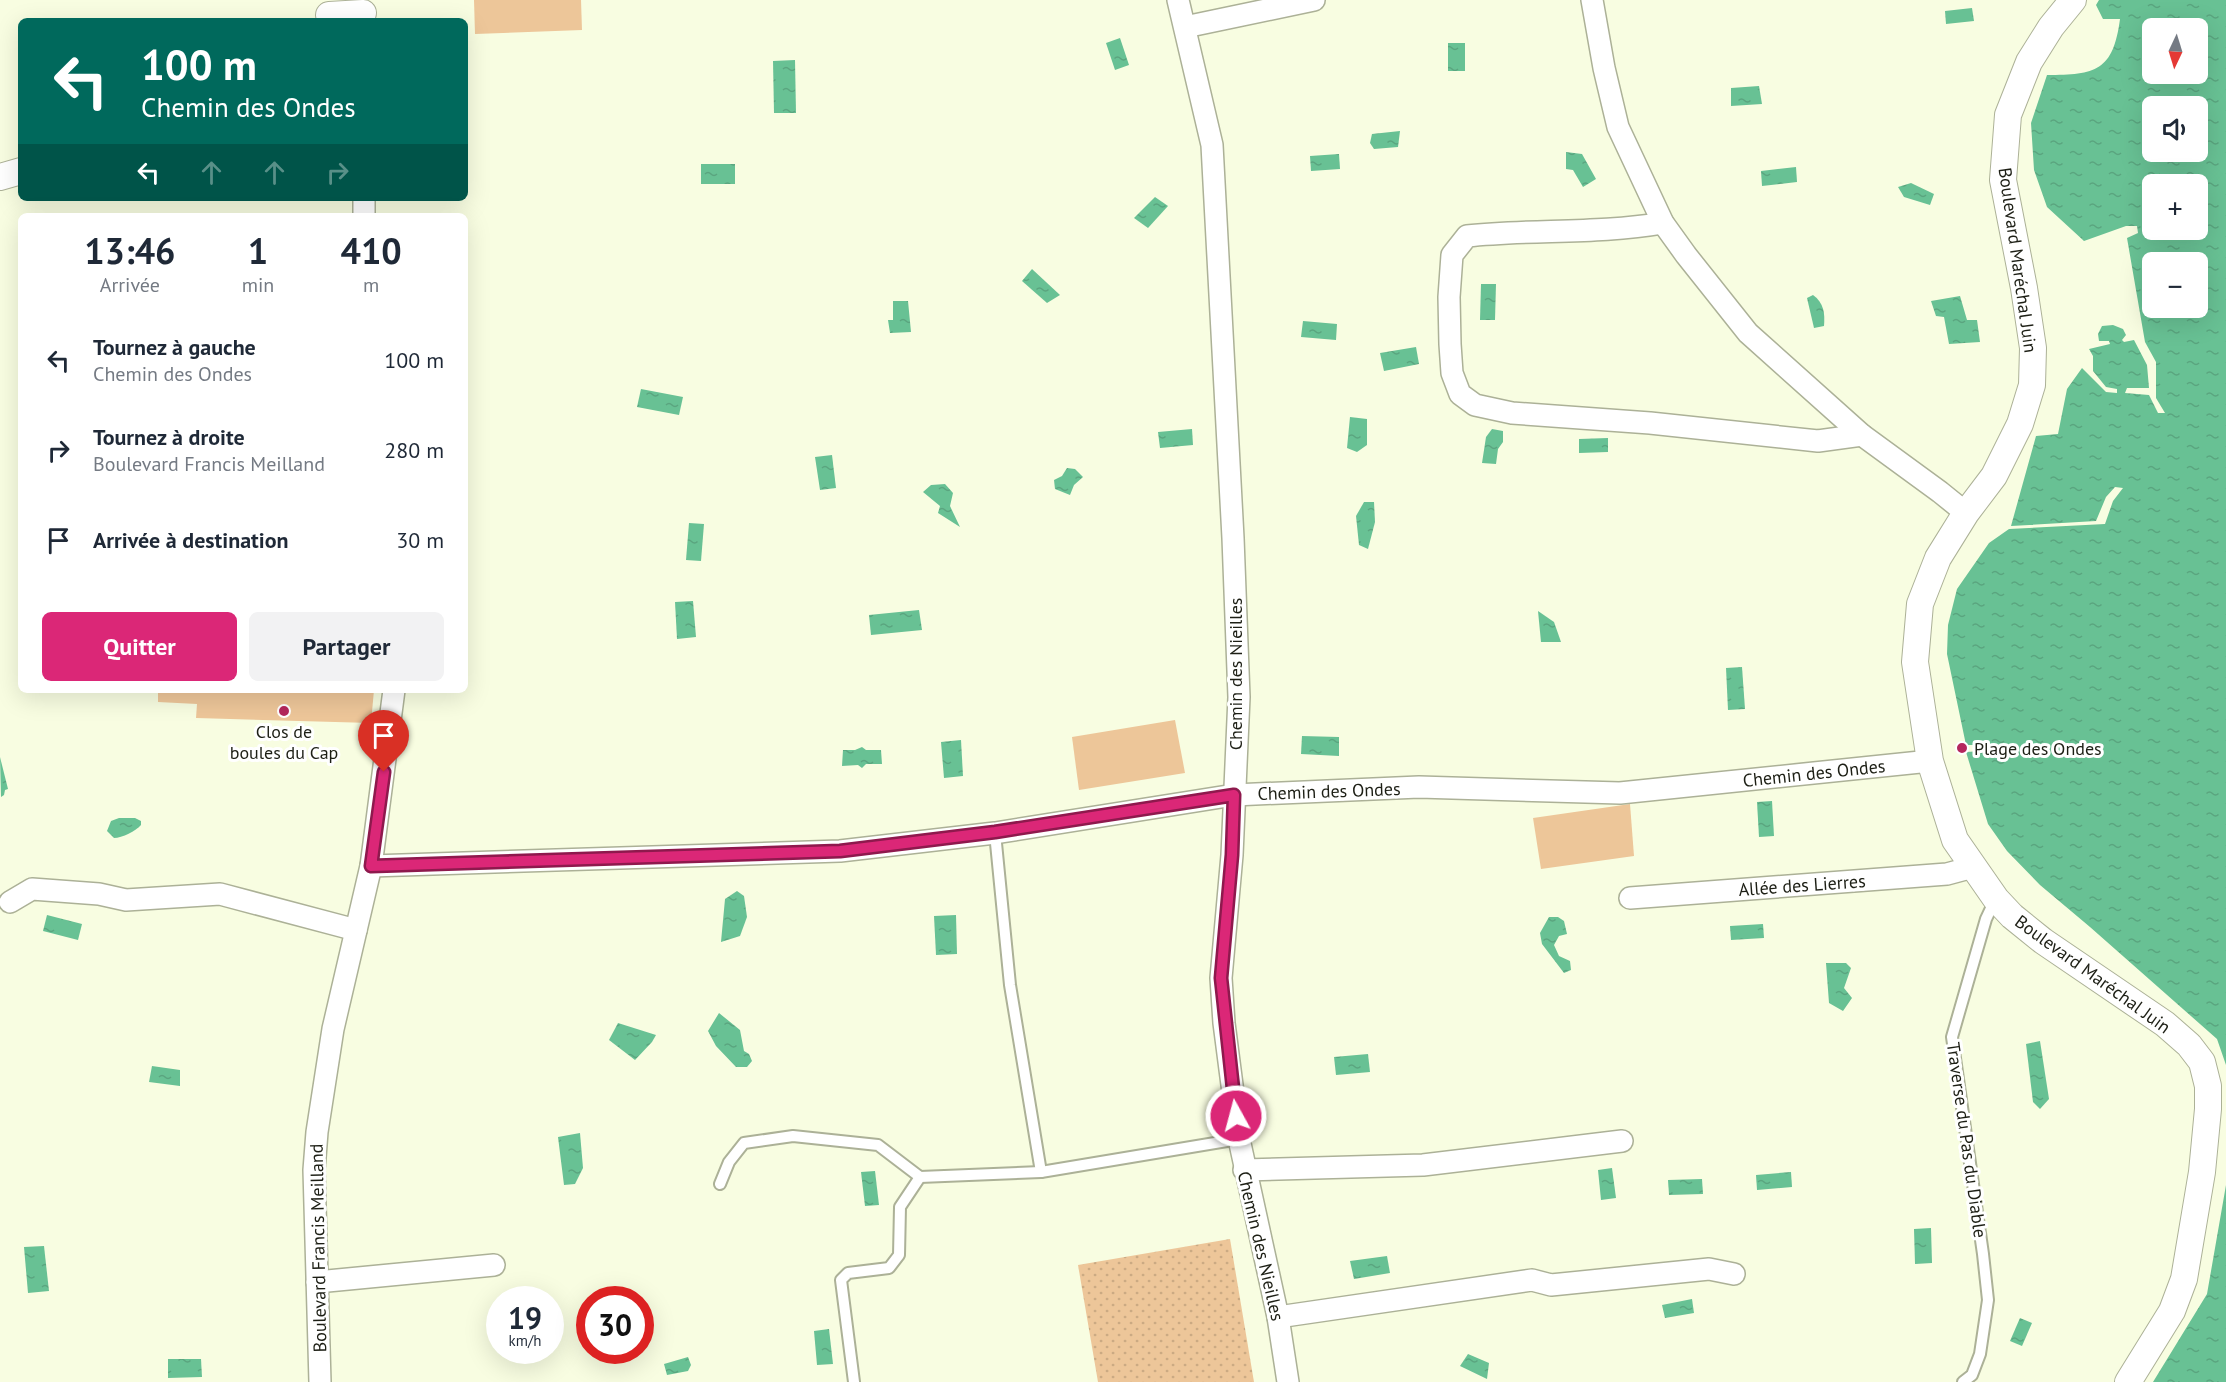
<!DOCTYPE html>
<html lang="fr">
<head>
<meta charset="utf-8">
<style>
  :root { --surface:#fff; --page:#f2f2f3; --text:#1f2937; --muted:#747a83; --accent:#db2777 }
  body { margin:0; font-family:"PT Sans",sans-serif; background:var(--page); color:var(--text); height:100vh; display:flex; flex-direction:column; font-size:22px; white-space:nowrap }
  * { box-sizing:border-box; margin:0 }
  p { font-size:20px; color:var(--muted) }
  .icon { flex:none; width:33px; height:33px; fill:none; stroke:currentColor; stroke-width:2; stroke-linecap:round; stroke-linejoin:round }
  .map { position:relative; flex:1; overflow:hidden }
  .panel { position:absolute; left:18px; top:213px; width:450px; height:480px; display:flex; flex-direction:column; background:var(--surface); border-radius:9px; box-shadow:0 6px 24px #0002 }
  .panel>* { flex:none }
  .banner { position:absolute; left:18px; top:18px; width:450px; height:183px; border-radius:9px; box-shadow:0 6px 24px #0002; background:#00695c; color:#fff; overflow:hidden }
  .needle { width:39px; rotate:184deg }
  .tools { position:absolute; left:2142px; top:18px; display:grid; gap:12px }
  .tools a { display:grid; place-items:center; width:66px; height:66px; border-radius:9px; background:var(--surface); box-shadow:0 6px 24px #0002; font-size:30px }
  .speed { position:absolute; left:486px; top:1286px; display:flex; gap:12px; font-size:30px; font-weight:700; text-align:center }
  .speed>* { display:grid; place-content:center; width:78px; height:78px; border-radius:50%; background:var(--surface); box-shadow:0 6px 24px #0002; line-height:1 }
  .speed small { font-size:15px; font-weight:400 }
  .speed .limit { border:9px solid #d22; background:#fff; color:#111 }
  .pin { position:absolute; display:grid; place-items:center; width:51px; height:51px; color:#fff; margin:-62px -26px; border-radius:50% 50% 50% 0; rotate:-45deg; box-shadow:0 0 6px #0007 }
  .pin .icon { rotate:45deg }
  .me { position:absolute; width:66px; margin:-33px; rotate:353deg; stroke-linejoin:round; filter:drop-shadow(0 0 4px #0008) }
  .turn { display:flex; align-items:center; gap:21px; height:126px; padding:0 24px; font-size:27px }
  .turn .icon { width:78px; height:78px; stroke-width:2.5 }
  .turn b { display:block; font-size:42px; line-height:51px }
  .lanes { display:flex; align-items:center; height:57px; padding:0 24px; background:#0003; justify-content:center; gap:30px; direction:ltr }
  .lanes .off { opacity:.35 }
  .eta { display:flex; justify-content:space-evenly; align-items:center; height:102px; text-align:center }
  .eta b { font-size:36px; font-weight:700; line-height:42px }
  .action { display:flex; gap:12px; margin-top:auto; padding:12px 24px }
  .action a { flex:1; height:69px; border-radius:9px; background:var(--accent); color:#fff; font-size:24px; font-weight:700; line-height:69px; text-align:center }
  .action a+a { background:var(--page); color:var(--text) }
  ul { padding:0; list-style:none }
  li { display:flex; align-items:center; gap:18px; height:90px; padding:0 24px }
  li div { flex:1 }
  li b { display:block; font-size:22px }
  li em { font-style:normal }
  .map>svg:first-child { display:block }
</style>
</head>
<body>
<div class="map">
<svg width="2226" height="1382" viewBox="0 0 2226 1382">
  <defs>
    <pattern id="grass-dots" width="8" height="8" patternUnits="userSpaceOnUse" patternTransform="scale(1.5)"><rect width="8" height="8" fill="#edc699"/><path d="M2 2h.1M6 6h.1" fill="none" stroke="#cbaa83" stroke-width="1.8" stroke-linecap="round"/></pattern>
    <pattern id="water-ripples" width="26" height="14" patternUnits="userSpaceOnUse" patternTransform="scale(1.5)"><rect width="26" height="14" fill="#68c194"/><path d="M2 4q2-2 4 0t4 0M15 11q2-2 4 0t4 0" fill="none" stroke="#5aa57f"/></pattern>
  </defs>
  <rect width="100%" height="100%" fill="#f8fde1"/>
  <polygon fill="url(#grass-dots)" points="1230,1239 1254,1382 1098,1382 1078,1265"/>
  <g fill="#edc699">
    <polygon points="474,0 581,0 582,30 475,34"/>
    <polygon points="158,690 374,690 371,723 196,718 197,704 158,702"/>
    <polygon points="1175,720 1185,773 1079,790 1072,737"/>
    <polygon points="1630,804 1634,856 1541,869 1533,818"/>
  </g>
  <g fill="url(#water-ripples)" fill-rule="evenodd">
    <path d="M2099,0H2226V1065L2217,1039L2090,927L2040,885L2007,851L1988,824L1966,752L1982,751L1981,745H1966L1947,654L1948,625L1957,589L1989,543L2009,529L2105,524L2113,501L2123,488L2115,487L2106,497L2096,521L2011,526L2036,436L2058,434L2067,389L2082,368L2106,392L2117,393V389L2106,387L2093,371V356L2089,349L2110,344L2109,341H2099L2098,334L2102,326L2113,325L2123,329L2126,335L2122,340L2124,342L2134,340L2147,365L2149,388H2127L2125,393L2149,395L2158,413H2165L2156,398V362L2145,342L2127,238L2138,233L2137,226H2126L2084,241L2047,207L2034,170L2031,123L2047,75C2096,75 2113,71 2120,19H2103L2096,5ZM2152,28H2198V74H2152ZM2152,106H2198V152H2152ZM2152,184H2198V230H2152ZM2152,262H2198V308H2152Z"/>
    <polygon points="1972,8 1974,21 1946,24 1945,11"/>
    <polygon points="1120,38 1129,65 1115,70 1106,43"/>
    <rect x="1448" y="43" width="17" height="28"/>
    <polygon points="795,60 796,113 774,113 773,61"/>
    <polygon points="1759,86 1762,104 1731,106 1731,88"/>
    <polygon points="1400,131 1398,147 1374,149 1370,143 1372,134"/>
    <polygon points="1566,152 1582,154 1596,179 1583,187 1573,170 1566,169"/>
    <polygon points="1339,154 1340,169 1311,171 1310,156"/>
    <rect x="701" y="164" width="34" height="20"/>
    <polygon points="1796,167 1797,182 1762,186 1761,171"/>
    <polygon points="1911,183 1934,194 1930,205 1904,197 1898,187"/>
    <polygon points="1155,197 1168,206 1148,228 1134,218"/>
    <polygon points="1032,269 1060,295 1047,303 1022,281"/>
    <polygon points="1481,284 1496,284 1495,320 1480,320"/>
    <path d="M1813,295C1824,303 1825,313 1824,326L1814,328L1807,298Z"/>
    <polygon points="1960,296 1967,320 1977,320 1980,342 1949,344 1944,317 1936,316 1931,301"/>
    <polygon points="893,301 908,301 911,332 890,333 888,320 893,320"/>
    <polygon points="1303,321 1337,324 1336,340 1301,337"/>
    <polygon points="1416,347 1419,364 1384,371 1380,353"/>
    <polygon points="641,389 683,397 679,415 637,407"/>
    <polygon points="1350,417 1367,419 1367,445 1357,452 1347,448"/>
    <polygon points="1192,429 1193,445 1160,448 1158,432"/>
    <polygon points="1492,429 1503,431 1503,442 1498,449 1496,464 1482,463 1486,437"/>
    <polygon points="1608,438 1608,452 1579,453 1579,439"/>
    <polygon points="832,455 836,488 820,490 815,457"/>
    <polygon points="1067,468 1075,469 1083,477 1074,485 1070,495 1055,489 1054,480 1062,476"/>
    <polygon points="945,484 953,493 950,506 960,527 938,513 940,506 923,492 931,485"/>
    <polygon points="1364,502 1374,502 1375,522 1368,549 1359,545 1356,516"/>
    <polygon points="689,523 704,524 701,561 686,560"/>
    <polygon points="693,601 696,637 677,639 675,602"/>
    <polygon points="919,610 922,630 871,635 869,615"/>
    <polygon points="1538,611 1554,622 1561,642 1541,642"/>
    <polygon points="1742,667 1745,709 1728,710 1726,668"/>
    <polygon points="1302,736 1339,737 1339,756 1301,754"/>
    <polygon points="961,740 963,776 944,778 941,742"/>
    <polygon points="862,747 866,750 881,750 882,764 866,764 862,768 858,765 842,766 843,750 855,750"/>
    <polygon points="0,757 8,789 5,790 4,795 1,797"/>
    <polygon points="1772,801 1774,836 1759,837 1757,802"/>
    <path d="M119,818H135L141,821V825C136,831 122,838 114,838L107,831L111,821Z"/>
    <polygon points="737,891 744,896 747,917 740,936 721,942 725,899"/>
    <polygon points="47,915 82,924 78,940 43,931"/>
    <polygon points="956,915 957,954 936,955 934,916"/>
    <polygon points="1549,917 1558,917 1564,921 1567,934 1559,936 1554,945 1559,956 1570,961 1571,970 1564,973 1542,944 1540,933"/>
    <polygon points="1763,924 1764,938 1731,940 1730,926"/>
    <polygon points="1826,963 1846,963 1851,968 1844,988 1852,998 1843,1011 1829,1003"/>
    <polygon points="719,1013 740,1030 744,1051 749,1054 752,1061 747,1067 736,1067 716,1046 708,1031"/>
    <polygon points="618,1023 656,1035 652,1042 635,1060 609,1040"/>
    <polygon points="2040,1041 2049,1099 2040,1109 2033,1102 2026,1044"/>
    <polygon points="1368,1054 1370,1072 1336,1075 1334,1057"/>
    <polygon points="152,1066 180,1070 180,1086 149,1082"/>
    <polygon points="580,1133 583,1168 575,1184 564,1185 558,1137"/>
    <polygon points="1612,1168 1616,1198 1601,1200 1598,1170"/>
    <polygon points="875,1171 879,1205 865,1206 861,1172"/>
    <polygon points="1791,1172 1792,1187 1757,1190 1756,1175"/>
    <polygon points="1702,1179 1703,1194 1669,1195 1668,1180"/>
    <polygon points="2226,1185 2226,1382 2153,1382 2207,1294"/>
    <polygon points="1931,1228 1932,1263 1915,1264 1914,1229"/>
    <polygon points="44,1246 49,1291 28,1293 24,1247"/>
    <polygon points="1387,1256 1390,1273 1354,1279 1350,1261"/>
    <polygon points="1692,1299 1694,1313 1665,1318 1662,1305"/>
    <polygon points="2020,1318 2032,1323 2022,1346 2010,1341"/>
    <polygon points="829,1329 833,1364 817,1365 814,1331"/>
    <polygon points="1468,1354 1489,1363 1487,1379 1460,1366"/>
    <polygon points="688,1357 691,1365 688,1371 667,1375 664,1364"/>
    <polygon points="168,1359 201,1359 202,1377 168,1378"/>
  </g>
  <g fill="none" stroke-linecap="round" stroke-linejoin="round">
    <g stroke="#acb197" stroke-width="14">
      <g id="service">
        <polyline points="995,833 1010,985 1041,1172"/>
        <polyline points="720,1184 729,1162 744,1143 793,1136 878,1145 920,1177 1041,1172 1239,1139"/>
        <polyline points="854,1382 841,1280 848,1273 889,1268 899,1255 900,1207 920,1177"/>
        <polyline points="1963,1382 1972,1375 1980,1354 1988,1300 1983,1254 1952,1037 1986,919 1995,900"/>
      </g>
    </g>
    <g stroke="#acb197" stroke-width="24">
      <g id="minor">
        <polyline points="1178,0 1212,145 1233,538 1239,697 1232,855 1221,978 1224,1023 1239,1139 1278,1317 1288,1382"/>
        <polyline points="1592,0 1604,68 1618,127 1663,223 1686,255 1748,333 1862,435 1940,492 1966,513"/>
        <polyline points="1185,27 1314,0"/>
        <polyline points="364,216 364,198"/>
        <path d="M1663,223C1598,234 1532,229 1467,236L1452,255L1449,297L1450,344L1452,373L1460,394L1475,405L1512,413L1650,423L1818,441L1862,435"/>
        <polyline points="371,866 840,851 995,833 1234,795 1419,787 1620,793 1930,761"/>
        <polyline points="1630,898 1947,874 1973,867"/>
        <polyline points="10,902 32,889 99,894 126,900 220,894 356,930"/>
        <polyline points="1244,1170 1423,1165 1622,1141"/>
        <polyline points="317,1282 494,1265"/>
        <polyline points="1278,1317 1532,1280 1551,1285 1709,1269 1734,1274"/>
        <polyline points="320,1382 314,1170 317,1132 333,1029 371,866 394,690"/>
      </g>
    </g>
    <g stroke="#acb197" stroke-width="28">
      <g id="tertiary">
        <polyline points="2073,0 2051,27 2029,62 2008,115 2003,180 2024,288 2033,348 2032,385 2020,424 1994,476 1966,513 1938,558 1920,604 1915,662 1930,761 1955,840 1996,899 2012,916 2043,941 2165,1024 2189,1045 2202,1062 2208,1086 2208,1109 2202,1172 2184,1279 2172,1311 2128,1382"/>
        <polyline points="329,15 363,13"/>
        <polyline points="0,177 21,171"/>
      </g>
    </g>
    <use href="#service" stroke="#fff" stroke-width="10"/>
    <use href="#minor" stroke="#fff" stroke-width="21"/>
    <use href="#tertiary" stroke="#fff" stroke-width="26"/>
  </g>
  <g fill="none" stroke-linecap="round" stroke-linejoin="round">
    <g stroke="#8e194d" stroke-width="15">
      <polyline id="route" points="384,772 371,866 840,851 995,832 1234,795 1232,855 1221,978 1236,1116"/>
    </g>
    <use href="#route" stroke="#db2777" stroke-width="10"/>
  </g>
  <g fill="#b4275c" stroke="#fff" stroke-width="2">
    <circle cx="284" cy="711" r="6"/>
    <circle cx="1962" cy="748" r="6"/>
  </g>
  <g text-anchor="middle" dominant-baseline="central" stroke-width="6" stroke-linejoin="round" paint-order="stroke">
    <g font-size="18" fill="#1d1f15" stroke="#fff">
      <text transform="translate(2018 260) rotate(82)">Boulevard Maréchal Juin</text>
      <text transform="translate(1235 674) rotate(-90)">Chemin des Nieilles</text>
      <text transform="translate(1814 773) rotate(-6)">Chemin des Ondes</text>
      <text transform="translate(1329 791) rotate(-2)">Chemin des Ondes</text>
      <text transform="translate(1802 885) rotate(-4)">Allée des Lierres</text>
      <text transform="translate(2093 974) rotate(36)">Boulevard Maréchal Juin</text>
      <text transform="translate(1967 1140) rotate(82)">Traverse du Pas du Diable</text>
      <text transform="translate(1261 1246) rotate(77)">Chemin des Nieilles</text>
      <text transform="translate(318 1248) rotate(-91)">Boulevard Francis Meilland</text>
    </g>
    <g font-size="18" fill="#1d1f15" stroke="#fff">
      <text x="284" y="731">Clos de<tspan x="284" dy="21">boules du Cap</tspan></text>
      <text x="1974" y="748" text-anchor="start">Plage des Ondes</text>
    </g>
  </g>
</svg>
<div class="tools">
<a><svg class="needle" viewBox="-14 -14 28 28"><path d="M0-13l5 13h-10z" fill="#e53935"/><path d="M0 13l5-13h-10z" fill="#747a83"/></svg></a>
<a><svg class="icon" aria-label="sound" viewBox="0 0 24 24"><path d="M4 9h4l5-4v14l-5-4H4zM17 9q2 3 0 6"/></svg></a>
<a>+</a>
<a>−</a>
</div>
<div class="speed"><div>19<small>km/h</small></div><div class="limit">30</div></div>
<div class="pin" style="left:384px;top:772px;background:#d93025"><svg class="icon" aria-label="arrive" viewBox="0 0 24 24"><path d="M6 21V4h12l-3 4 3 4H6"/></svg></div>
<svg class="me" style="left:1236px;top:1116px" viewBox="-20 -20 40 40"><circle r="17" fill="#db2777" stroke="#fff" stroke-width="3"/><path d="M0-11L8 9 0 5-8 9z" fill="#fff"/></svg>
<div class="banner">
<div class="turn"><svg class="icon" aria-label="left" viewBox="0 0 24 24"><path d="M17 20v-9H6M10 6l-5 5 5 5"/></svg><div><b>100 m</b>Chemin des Ondes</div></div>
<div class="lanes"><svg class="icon" aria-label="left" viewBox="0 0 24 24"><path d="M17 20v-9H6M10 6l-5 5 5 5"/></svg><svg class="icon off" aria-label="ahead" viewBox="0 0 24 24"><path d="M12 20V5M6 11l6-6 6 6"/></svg><svg class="icon off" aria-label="ahead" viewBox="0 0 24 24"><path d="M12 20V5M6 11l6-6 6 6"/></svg><svg class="icon off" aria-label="right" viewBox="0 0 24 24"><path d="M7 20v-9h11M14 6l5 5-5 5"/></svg></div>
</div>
<section class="panel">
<div class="eta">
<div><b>13:46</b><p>Arrivée</p></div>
<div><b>1</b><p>min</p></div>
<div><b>410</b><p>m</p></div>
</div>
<ul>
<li><svg class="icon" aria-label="left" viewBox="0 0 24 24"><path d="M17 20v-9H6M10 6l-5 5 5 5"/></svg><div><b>Tournez à gauche</b><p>Chemin des Ondes</p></div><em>100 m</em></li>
<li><svg class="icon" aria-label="right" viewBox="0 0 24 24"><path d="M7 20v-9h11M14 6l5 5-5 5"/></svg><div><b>Tournez à droite</b><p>Boulevard Francis Meilland</p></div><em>280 m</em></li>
<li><svg class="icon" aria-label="arrive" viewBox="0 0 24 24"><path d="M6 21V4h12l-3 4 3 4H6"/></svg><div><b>Arrivée à destination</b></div><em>30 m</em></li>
</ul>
<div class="action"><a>Quitter</a><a>Partager</a></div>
</section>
</div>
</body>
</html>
